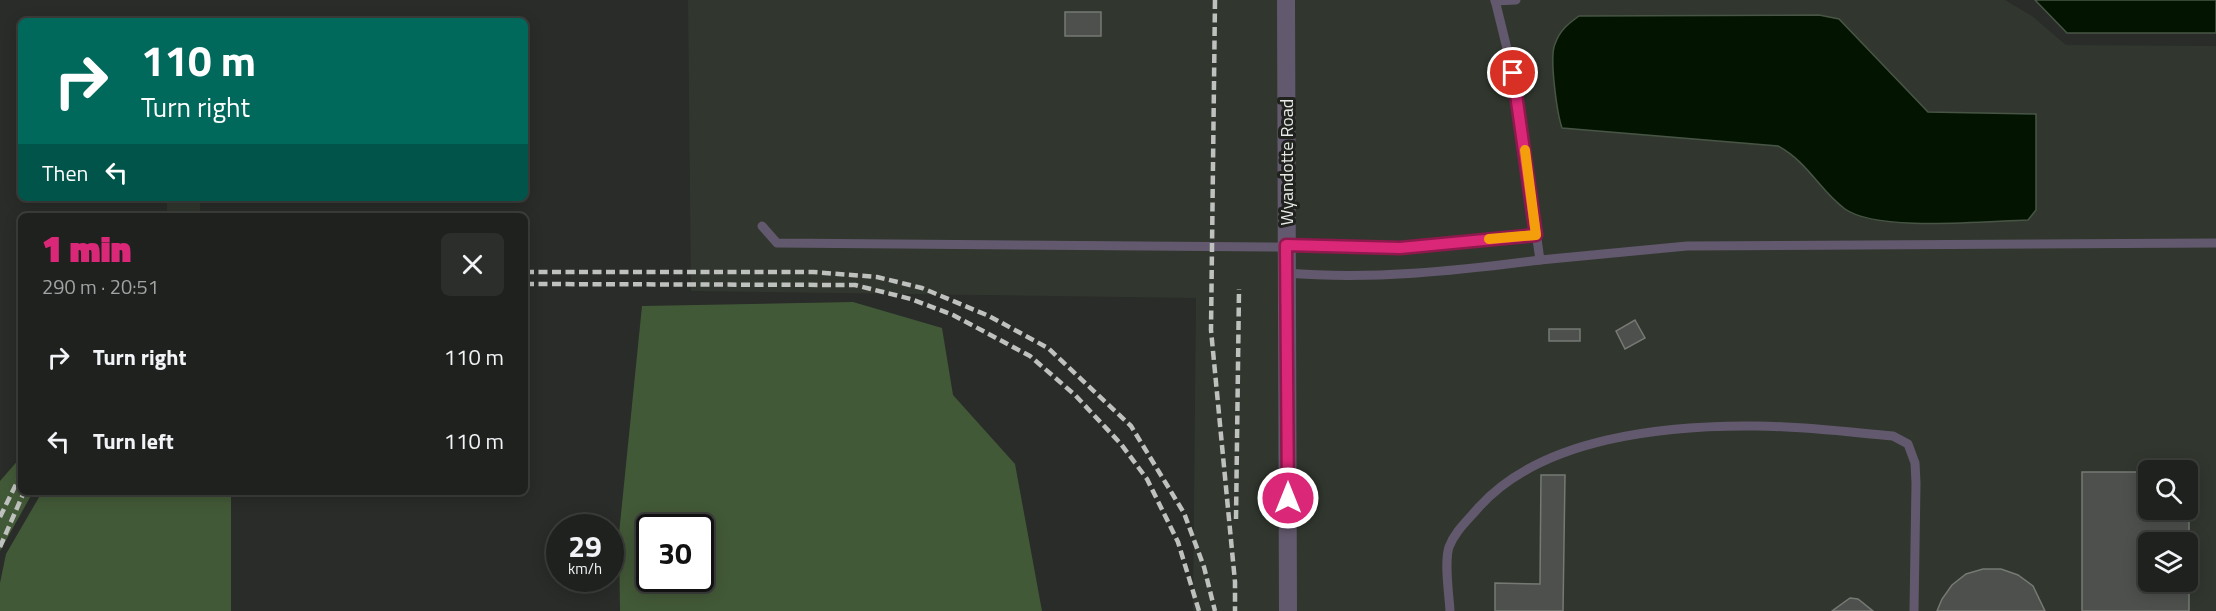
<!DOCTYPE html>
<html lang="en">
<head>
<meta charset="utf-8">
<style>
  :root { --surface:#1f211e; --page:#2c2e2b; --text:#f1f3f6; --muted:#a1a3a4; --line:#3c3e3c; --accent:#db2777 }
  body { margin:0; font-family:"Titillium Web",sans-serif; background:var(--page); color:var(--text); height:100vh; display:flex; flex-direction:column; font-size:22px; white-space:nowrap }
  * { box-sizing:border-box; margin:0 }
  p { font-size:20px; color:var(--muted) }
  .icon { flex:none; width:33px; height:33px; fill:none; stroke:currentColor; stroke-width:2; stroke-linecap:round; stroke-linejoin:round }
  .map { position:relative; flex:1; overflow:hidden }
  .panel { position:absolute; left:18px; top:213px; width:510px; height:282px; display:flex; flex-direction:column; background:var(--surface); border-radius:9px; box-shadow:0 3px 15px #0003,0 0 0 2px var(--line) }
  .panel>* { flex:none }
  .banner { position:absolute; left:18px; top:18px; width:510px; height:183px; border-radius:9px; box-shadow:0 3px 15px #0003,0 0 0 2px var(--line); background:#00695c; color:#fff; overflow:hidden }
  .controls { position:absolute; left:2138px; top:460px; display:grid; gap:12px }
  .controls a { display:grid; place-items:center; width:60px; height:60px; border-radius:9px; background:var(--surface); box-shadow:0 3px 15px #0003,0 0 0 2px var(--line); font-size:30px }
  .speed { position:absolute; left:546px; top:514px; display:flex; gap:12px; font-size:30px; font-weight:700; text-align:center }
  .speed>* { display:grid; place-content:center; width:78px; height:78px; border-radius:50%; background:var(--surface); box-shadow:0 3px 15px #0003,0 0 0 2px var(--line); line-height:1 }
  .speed small { font-size:15px; font-weight:400 }
  .speed .limit { border:3px solid #111; border-radius:9px; background:#fff; color:#111 }
  .pin { position:absolute; display:grid; place-items:center; width:51px; height:51px; color:#fff; margin:-26px; border:3px solid #fff; border-radius:50%; box-shadow:0 2px 6px #0007 }
  .me { position:absolute; width:66px; margin:-33px; rotate:0deg; stroke-linejoin:round; filter:drop-shadow(0 0 4px #0008) }
  .turn { display:flex; align-items:center; gap:21px; height:126px; padding:0 24px; font-size:27px }
  .turn .icon { width:78px; height:78px; stroke-width:2.5 }
  .turn b { display:block; font-size:42px; line-height:51px }
  .then { display:flex; align-items:center; height:57px; padding:0 24px; background:#0003; gap:12px; font-size:22px }
  .round { display:grid; place-items:center; flex:none; width:63px; height:63px; border-radius:9px; background:var(--page) }
  .overview { display:flex; align-items:center; justify-content:space-between; height:102px; padding:0 24px }
  h1 { font-size:36px; font-weight:800; line-height:45px; color:var(--accent) }
  ul { padding:0; list-style:none }
  li { display:flex; align-items:center; gap:18px; height:84px; padding:0 24px }
  li div { flex:1 }
  li b { display:block; font-size:22px }
  li em { font-style:normal }
  .map>svg:first-child { display:block }
</style>
</head>
<body>
<div class="map">
<svg width="2216" height="611" viewBox="0 0 2216 611">
  <rect width="100%" height="100%" fill="#292c28"/>
  <g fill="#31372e" fill-rule="evenodd">
    <path d="M688,0H2005L2032,16L2066,45L2216,46V611H1193L1196,298L691,291ZM2148,471H2187V510H2148ZM2148,543H2187V582H2148Z"/>
    <rect x="167" y="198" width="33" height="18"/>
  </g>
  <g fill="#425937" fill-rule="evenodd">
    <path d="M853,302L942,328L953,395L1015,464L1042,611H620L619,534L642,306ZM650,528H700V579H650Z"/>
    <polygon points="21,457 21,492 33,492 0,551 0,481"/>
    <polygon points="42,492 231,492 231,611 0,611 0,583 6,554"/>
  </g>
  <g fill="#031500" stroke="#485546" stroke-width="1.5">
    <polygon points="2035,0 2216,0 2216,33 2067,33"/>
    <path d="M1819,15L1839,19L1928,112L2036,114V210L2028,220C1986,221 1877,232 1845,209C1819,190 1809,163 1778,146L1562,128C1557,113 1549,57 1555,44C1560,30 1568,24 1579,16Z"/>
  </g>
  <g fill="#4d504c" stroke="#767974" stroke-width="1.5">
    <rect x="1065" y="12" width="36" height="24"/>
    <polygon points="1635,320 1645,338 1625,349 1616,331"/>
    <rect x="1549" y="329" width="31" height="12"/>
    <polygon points="2082,472 2148,472 2148,510 2189,510 2189,543 2148,543 2148,582 2189,582 2189,611 2082,611"/>
    <polygon points="1541,475 1565,475 1563,611 1495,611 1495,583 1540,584"/>
    <polygon points="1983,569 2001,569 2018,575 2033,586 2045,611 1937,611 1942,599 1952,585 1966,574"/>
    <polygon points="1850,598 1858,599 1873,611 1832,611"/>
  </g>
  <g fill="none" stroke-linecap="round" stroke-linejoin="round">
    <g stroke="#63596e" stroke-width="9">
      <polyline points="1495,0 1513,73 1540,260 1687,246 2216,243"/>
      <polyline points="1495,1 1516,0"/>
      <polyline points="762,226 777,243 1400,248 1536,235"/>
      <path d="M1286,273C1372,280 1455,271 1540,260"/>
      <path d="M1450,611C1449,594 1444,562 1449,547C1455,531 1468,520 1479,507C1542,437 1666,425 1756,426C1801,426 1848,432 1893,436L1908,444L1915,463L1916,483L1914,611"/>
    </g>
    <polyline stroke="#63596e" stroke-width="18" points="1286,0 1288,611"/>
    <g stroke="#bfc1be" stroke-width="4.5" stroke-dasharray="9 4.5" stroke-linecap="butt">
      <polyline points="1215,0 1211,330 1235,582 1235,611"/>
      <polyline points="525,272 813,272 877,277 922,288 989,316 1048,348 1131,426 1184,513 1204,567 1215,611"/>
      <polyline points="525,284 855,285 911,299 953,315 1030,356 1075,395 1121,444 1147,479 1178,542 1199,611"/>
      <polyline points="0,517 21,474"/>
      <polyline points="1236,519 1239,289"/>
      <polyline points="0,547 24,492"/>
    </g>
  </g>
  <g fill="none" stroke-linecap="round" stroke-linejoin="round">
    <g stroke="#8e194d" stroke-width="15">
      <polyline id="route" points="1288,498 1286,245 1400,248 1536,235 1513,73"/>
    </g>
    <use href="#route" stroke="#db2777" stroke-width="10"/>
    <polyline stroke="#f59e0b" stroke-width="10" points="1489,239 1536,235 1525,150"/>
  </g>
  <g text-anchor="middle" dominant-baseline="central" stroke-width="6" stroke-linejoin="round" paint-order="stroke">
    <g font-size="18" fill="#e9ebe8" stroke="#20221e">
      <text transform="translate(1286 162) rotate(-90)">Wyandotte Road</text>
    </g>
  </g>
</svg>
<div class="controls">
<a><svg class="icon" aria-label="search" viewBox="0 0 24 24"><circle cx="10" cy="10" r="6"/><path d="M15 15l6 6"/></svg></a>
<a><svg class="icon" aria-label="layers" viewBox="0 0 24 24"><path d="M12 4l9 5-9 5-9-5zM3 14l9 5 9-5"/></svg></a>
</div>
<div class="speed"><div>29<small>km/h</small></div><div class="limit">30</div></div>
<div class="pin" style="left:1513px;top:73px;background:#d93025"><svg class="icon" aria-label="arrive" viewBox="0 0 24 24"><path d="M6 21V4h12l-3 4 3 4H6"/></svg></div>
<svg class="me" style="left:1288px;top:498px" viewBox="-20 -20 40 40"><circle r="17" fill="#db2777" stroke="#fff" stroke-width="3"/><path d="M0-11L8 9 0 5-8 9z" fill="#fff"/></svg>
<div class="banner">
<div class="turn"><svg class="icon" aria-label="right" viewBox="0 0 24 24"><path d="M7 20v-9h11M14 6l5 5-5 5"/></svg><div><b>110 m</b>Turn right</div></div>
<div class="then">Then<svg class="icon" aria-label="left" viewBox="0 0 24 24"><path d="M17 20v-9H6M10 6l-5 5 5 5"/></svg></div>
</div>
<section class="panel">
<div class="overview"><div><h1>1 min</h1><p>290 m · 20:51</p></div><a class="round"><svg class="icon" aria-label="close" viewBox="0 0 24 24"><path d="M6 6l12 12M18 6L6 18"/></svg></a></div>
<ul>
<li><svg class="icon" aria-label="right" viewBox="0 0 24 24"><path d="M7 20v-9h11M14 6l5 5-5 5"/></svg><div><b>Turn right</b></div><em>110 m</em></li>
<li><svg class="icon" aria-label="left" viewBox="0 0 24 24"><path d="M17 20v-9H6M10 6l-5 5 5 5"/></svg><div><b>Turn left</b></div><em>110 m</em></li>
</ul>
</section>
</div>
</body>
</html>
